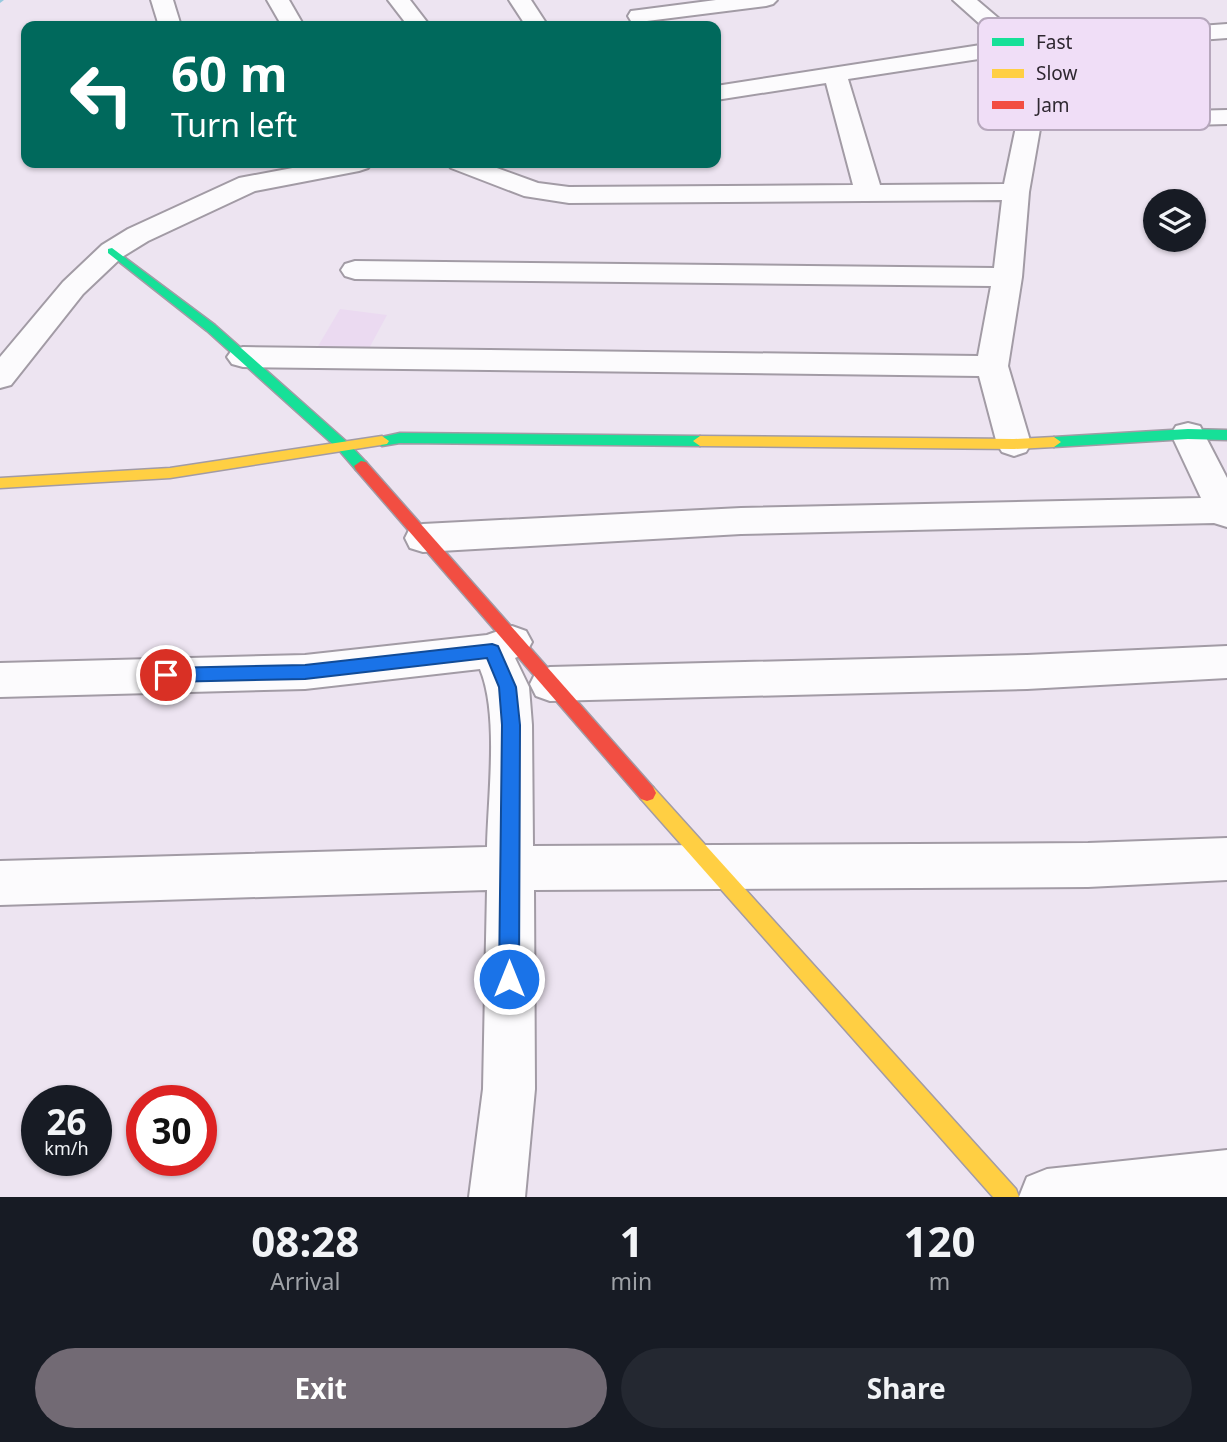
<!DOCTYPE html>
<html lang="en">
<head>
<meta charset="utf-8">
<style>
  :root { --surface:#171b24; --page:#242831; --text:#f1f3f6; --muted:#9ea1a6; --accent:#726a74 }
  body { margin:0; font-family:"Noto Sans",sans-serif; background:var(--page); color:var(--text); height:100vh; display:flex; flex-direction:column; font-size:26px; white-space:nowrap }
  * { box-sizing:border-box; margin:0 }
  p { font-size:23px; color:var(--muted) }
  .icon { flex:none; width:38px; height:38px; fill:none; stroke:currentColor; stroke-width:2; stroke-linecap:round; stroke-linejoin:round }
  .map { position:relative; height:1197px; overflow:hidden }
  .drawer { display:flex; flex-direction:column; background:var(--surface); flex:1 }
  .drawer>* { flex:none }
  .hud { position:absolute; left:21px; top:21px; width:700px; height:147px; border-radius:14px; box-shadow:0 2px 5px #0004; background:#00695c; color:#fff; overflow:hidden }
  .controls { position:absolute; left:1143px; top:189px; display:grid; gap:14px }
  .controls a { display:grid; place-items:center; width:63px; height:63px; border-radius:50%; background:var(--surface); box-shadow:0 2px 5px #0004; font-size:35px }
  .speed { position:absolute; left:21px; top:1085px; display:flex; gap:14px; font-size:35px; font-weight:700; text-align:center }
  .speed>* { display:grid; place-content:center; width:91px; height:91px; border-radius:50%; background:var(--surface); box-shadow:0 2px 5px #0004; line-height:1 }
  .speed small { font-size:18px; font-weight:400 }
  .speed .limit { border:10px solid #d22; background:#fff; color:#111 }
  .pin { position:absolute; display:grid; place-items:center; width:60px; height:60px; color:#fff; margin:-30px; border:4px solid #fff; border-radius:50%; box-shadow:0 2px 7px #0007 }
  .me { position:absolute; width:77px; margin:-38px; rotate:0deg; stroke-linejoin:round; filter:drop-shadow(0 0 5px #0008) }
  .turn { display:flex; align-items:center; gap:24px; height:147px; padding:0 35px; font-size:32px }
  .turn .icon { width:91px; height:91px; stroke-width:2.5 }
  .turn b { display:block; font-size:49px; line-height:60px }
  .eta { display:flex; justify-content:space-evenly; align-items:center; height:119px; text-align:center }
  .eta b { font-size:42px; font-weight:700; line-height:49px }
  .button { display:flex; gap:14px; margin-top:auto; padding:14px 35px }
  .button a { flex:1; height:80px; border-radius:42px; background:var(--accent); color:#fff; font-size:28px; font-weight:700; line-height:80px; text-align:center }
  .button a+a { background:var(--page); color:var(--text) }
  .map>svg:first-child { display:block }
</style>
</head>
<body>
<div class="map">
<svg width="1227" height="1197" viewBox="0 0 1227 1197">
  <rect width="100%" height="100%" fill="#ede4f1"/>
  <polygon fill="#ebdaf1" points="340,309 387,315 366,354 317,348"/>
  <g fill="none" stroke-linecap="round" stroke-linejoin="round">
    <polygon fill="#96c9de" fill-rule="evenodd" points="0,0 4,0 0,3"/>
    <g stroke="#a29ba5" stroke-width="4">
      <g id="street">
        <polygon points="151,0 173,0 181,26 159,26"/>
        <polygon points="267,0 289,0 304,26 282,26"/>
        <polygon points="388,0 410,0 430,26 408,26"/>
        <polygon points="509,0 531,0 548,26 526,26"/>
        <polygon points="716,0 777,0 773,4 766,6 639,22 631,21 628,16 631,11 639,10"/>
        <polygon points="953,0 977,0 1023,39 1227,24 1227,38 1018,53 848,79 880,185 1004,184 1017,122 1020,117 1029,115 1227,110 1227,124 1040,129 1029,192 1022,277 1008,366 1031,444 1026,452 1014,456 1002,452 997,444 979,376 243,367 232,364 227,357 232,350 243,347 978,356 991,286 355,279 345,276 341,270 345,264 355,261 994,268 1002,200 569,203 524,196 451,168 447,163 483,163 538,183 569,187 853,185 826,83 716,100 716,86 1000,42"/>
        <polygon points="319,163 372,163 368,168 359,171 255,191 148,241 122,257 83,294 11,385 0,388 0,357 63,282 102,245 128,229 239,178"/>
        <polygon points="1188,423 1200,426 1227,478 1227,527 1214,523 741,534 423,552 410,548 405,538 410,528 423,524 741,508 1201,498 1171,434 1176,426"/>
        <path d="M512,626L526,631L532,642L526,653L515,658L529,687L532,725L533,846L1088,843L1227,838V880L1088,887L534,890L535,1089L525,1197H469L483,1089L487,890L0,905V861L487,847C488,796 499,714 480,669L305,689L0,697V663L305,655L487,635Z"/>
        <polygon points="1227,646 1227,678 1027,689 550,701 536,696 530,684 536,672 550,667 1027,655"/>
        <polygon points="1227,1150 1227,1197 1019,1197 1027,1177 1047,1169"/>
      </g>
    </g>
    <g stroke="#a29ba5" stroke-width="3">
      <g id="fast">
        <polygon points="112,248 215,325 347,442 366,462 368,466 366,470 356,470 337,448 207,331 108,253 108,249"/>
        <polygon points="1188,429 1227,430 1227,440 1188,439 1054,447 1047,442 1054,437"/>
        <polygon points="400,433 700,436 707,441 700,446 400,443 382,446 375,441 377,438"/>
      </g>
    </g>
    <g stroke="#a29ba5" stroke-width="3">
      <g id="slow">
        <polygon points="382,436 389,441 387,444 170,478 0,488 0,478 170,468"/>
        <polygon points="700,436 1014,439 1054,437 1061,442 1054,447 1014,449 700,446 693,441"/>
        <polygon points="647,785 653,787 1016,1189 1019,1197 993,1197 641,799 638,793 641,787"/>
      </g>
    </g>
    <g stroke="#a29ba5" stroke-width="3">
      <polygon id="jam" points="361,461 366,462 653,787 656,793 653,799 647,801 641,799 356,470 354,466"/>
    </g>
    <use href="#street" fill="#fcfbfd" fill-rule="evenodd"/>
    <use href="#fast" fill="#16e098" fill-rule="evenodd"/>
    <use href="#slow" fill="#ffcf43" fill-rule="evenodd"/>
    <use href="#jam" fill="#f24e42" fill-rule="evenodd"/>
  </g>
  <polygon fill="#1a73e8" stroke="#114b97" stroke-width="2" points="492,644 498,646 516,687 520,725 519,979 516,986 509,989 502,986 499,979 502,725 499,687 487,658 305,679 166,682 160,680 158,675 160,670 166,668 305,665"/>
  <rect x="978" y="18" width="232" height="112" rx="10" fill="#f0def7" stroke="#b6a7bc" stroke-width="2"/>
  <rect x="992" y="38" width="32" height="8" fill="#16e098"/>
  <rect x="992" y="69" width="32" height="9" fill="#ffcf43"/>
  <rect x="992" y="101" width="32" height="8" fill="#f24e42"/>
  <g font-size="19" fill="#2f2831">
    <text x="1036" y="49">Fast</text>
    <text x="1036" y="80">Slow</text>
    <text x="1036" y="112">Jam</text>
  </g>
</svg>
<div class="controls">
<a><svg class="icon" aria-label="layers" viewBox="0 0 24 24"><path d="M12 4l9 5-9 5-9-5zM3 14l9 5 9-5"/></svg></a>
</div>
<div class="speed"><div>26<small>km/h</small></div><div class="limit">30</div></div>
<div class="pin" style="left:166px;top:675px;background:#d93025"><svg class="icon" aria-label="arrive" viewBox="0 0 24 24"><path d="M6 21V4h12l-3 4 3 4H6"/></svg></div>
<svg class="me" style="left:509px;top:979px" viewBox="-20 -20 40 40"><circle r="17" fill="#1a73e8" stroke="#fff" stroke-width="3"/><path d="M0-11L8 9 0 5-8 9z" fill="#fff"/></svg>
<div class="hud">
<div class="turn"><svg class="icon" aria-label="left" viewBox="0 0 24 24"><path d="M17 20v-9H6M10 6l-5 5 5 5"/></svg><div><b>60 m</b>Turn left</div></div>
</div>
</div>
<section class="drawer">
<div class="eta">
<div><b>08:28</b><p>Arrival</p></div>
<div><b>1</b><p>min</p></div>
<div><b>120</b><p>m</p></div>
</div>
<div class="button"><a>Exit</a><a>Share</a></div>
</section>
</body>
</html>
